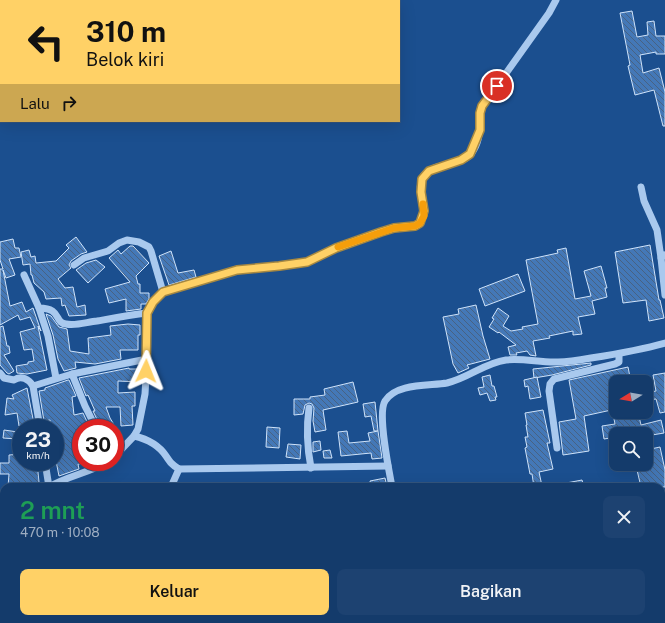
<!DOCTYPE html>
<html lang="id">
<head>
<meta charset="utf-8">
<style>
  :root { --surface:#143b6b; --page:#1d4271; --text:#f1f3f6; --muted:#9dadc1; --line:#33557e; --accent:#ffd166 }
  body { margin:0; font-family:"Public Sans",sans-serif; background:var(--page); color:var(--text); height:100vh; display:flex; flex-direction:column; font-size:15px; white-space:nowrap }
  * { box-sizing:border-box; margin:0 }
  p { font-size:13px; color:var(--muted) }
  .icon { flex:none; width:22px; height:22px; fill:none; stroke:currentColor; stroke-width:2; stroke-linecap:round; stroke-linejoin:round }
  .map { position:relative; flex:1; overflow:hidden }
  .drawer { position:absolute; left:0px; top:483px; width:665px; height:140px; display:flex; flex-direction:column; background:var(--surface); border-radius:12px 12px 0 0; box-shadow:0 4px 16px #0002,0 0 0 1px var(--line) }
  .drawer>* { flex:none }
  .hud { position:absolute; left:0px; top:0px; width:400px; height:122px; box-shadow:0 4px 16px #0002,0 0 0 1px var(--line); background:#ffd166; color:#111; overflow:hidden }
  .needle { width:26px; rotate:259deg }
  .controls { position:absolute; left:609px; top:375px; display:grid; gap:8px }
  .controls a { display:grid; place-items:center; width:44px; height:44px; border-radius:8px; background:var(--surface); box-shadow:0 4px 16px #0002,0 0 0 1px var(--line); font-size:20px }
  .speed { position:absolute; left:12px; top:419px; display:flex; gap:8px; font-size:20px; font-weight:700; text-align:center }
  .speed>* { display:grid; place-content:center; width:52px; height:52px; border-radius:50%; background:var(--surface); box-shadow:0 4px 16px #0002,0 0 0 1px var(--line); line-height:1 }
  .speed small { font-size:10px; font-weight:400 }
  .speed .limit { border:6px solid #d22; background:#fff; color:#111 }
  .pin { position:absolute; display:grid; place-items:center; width:34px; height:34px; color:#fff; margin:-17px; border:2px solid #fff; border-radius:50%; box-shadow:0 1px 4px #0007 }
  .me { position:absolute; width:44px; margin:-22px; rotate:2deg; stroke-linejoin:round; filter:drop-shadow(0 0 3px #0008) }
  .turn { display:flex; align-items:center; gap:14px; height:84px; padding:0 20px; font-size:18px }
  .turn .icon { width:52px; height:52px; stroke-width:2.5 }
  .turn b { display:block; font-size:28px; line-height:34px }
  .then { display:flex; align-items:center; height:38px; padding:0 20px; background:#0003; gap:8px; font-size:15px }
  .round { display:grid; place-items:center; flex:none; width:42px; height:42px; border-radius:8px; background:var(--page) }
  .overview { display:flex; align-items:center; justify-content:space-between; height:68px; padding:0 20px }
  h1 { font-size:24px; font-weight:600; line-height:30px; color:#1e9e55 }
  .action { display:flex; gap:8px; margin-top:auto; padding:8px 20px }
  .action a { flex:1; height:46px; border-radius:8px; background:var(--accent); color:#111; font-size:16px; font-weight:600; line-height:46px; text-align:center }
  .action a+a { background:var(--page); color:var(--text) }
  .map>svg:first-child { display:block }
</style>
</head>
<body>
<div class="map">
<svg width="665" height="623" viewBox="0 0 665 623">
  <defs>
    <pattern id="building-back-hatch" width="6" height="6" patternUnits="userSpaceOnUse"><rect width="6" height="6" fill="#4478b7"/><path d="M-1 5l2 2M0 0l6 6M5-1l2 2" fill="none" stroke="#486282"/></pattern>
  </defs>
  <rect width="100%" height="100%" fill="#1b4f8f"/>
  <g fill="url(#building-back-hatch)" stroke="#cfe3fa">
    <polygon points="632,11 637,37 648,35 647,22 654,21 656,36 665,36 665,54 656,54 656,52 640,55 643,73 659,68 665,92 665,126 663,126 654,90 635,95 628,66 630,65 620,13"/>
    <polygon points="76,237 87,252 81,254 71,261 69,265 71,268 58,279 65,288 73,287 77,307 85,305 86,315 69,316 65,305 62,306 61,298 46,299 44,292 34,283 32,275 31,275 30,264 23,265 21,252 29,250 31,257 35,256 36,263 56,261 69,248 66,245"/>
    <polygon points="13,239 15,248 19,248 21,257 9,259 15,275 6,278 3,270 10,306 22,302 26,312 33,308 41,331 38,326 47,370 27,374 17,373 16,366 28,364 28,362 34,361 32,349 24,350 20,332 35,328 30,317 20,320 18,315 0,325 0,269 3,269 0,260 0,242"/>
    <polygon points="650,245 659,300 660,300 664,318 649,321 646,300 623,303 615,252"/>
    <polygon points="130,246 133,246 149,263 136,276 138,284 140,284 140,293 149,293 149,299 146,304 141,304 141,309 126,311 126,299 109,303 105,289 130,282 109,258 118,250 121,254"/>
    <polygon points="566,248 575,299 591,296 584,271 601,266 607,288 605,288 607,297 592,301 595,314 578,317 582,334 573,335 573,331 549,336 550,338 533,341 536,356 530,355 527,351 516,353 517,355 510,355 508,347 516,345 499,332 498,333 489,327 494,319 492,318 498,308 509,316 503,326 511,331 523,329 522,327 538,324 526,260 558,253 557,250"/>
    <polygon points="171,251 178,273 194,270 196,277 169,285 159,256"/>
    <polygon points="96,260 105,267 88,283 76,270 86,263"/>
    <polygon points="518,274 525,291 485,306 479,289"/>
    <polygon points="476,305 483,336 490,359 467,365 469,368 458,373 453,364 443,317 459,314 458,309"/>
    <polygon points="46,314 51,316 59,327 67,329 70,351 89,354 88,338 111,335 110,326 128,324 140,325 140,335 138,335 138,350 120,350 121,359 95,364 75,362 76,368 64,371 58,359 53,335"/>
    <polygon points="3,326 7,346 9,346 10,353 4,355 14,371 9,374 7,373 0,365 0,327"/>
    <polygon points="591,363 591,365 552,375 534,378 533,369"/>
    <polygon points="628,367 631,382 616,382 616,409 584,416 589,451 563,455 559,422 576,419 569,380"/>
    <polygon points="129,368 129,369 141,369 141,382 118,381 118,393 135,392 135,406 132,406 133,425 121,426 120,407 106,407 110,418 122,438 115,442 115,428 101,428 93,411 95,411 88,395 86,396 79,378"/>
    <polygon points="665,373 665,412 660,413 656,399 647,400 646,393 656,391 653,375"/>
    <polygon points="490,375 492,386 494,386 497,397 495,397 496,400 490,401 487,393 480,395 478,388 484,387 482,377"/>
    <polygon points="537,377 541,397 530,399 528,386 525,387 524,380"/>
    <polygon points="68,380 69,380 76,396 72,397 74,415 83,413 90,428 78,428 81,445 81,464 78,464 79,469 59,476 55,456 55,428 51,428 50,420 44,421 39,391 45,390 45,388"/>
    <polygon points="353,382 358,402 323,410 326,430 315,432 313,421 314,408 312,404 309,403 305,405 303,414 294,415 294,399 310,399 310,397 325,395 324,389"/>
    <polygon points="27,388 34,424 19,426 17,413 5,415 7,398 14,399 12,395"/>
    <polygon points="375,402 378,431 374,431 371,416 365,417 363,404"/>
    <polygon points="543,410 550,443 547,443 553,469 539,472 542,486 534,487 532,474 530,474 525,448 527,447 525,437 528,437 526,425 527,425 525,413"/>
    <polygon points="623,412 624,412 625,414 638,412 641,425 661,420 664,433 652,435 651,431 635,434 616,434 616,437 604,439 602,426 615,424 613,414"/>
    <polygon points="267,427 280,428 279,448 266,447"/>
    <polygon points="4,430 18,432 17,439 3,438"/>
    <polygon points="347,431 349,443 370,441 368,433 378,431 382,458 372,459 371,453 341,456 338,432"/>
    <polygon points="320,441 321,450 313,452 313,442"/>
    <polygon points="288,444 301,445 300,459 286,457"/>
    <polygon points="660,447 665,470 665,487 641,487 637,470 648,468 646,450"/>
    <polygon points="330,450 332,458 324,458 323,451"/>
    <polygon points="21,454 21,462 37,462 39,482 44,487 8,487 9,474 0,474 0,463 9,463 9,455"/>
    <polygon points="385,478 387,487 371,487 370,481"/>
    <polygon points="582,480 584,487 561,487 561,484"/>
  </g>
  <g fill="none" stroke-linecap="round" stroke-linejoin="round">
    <g stroke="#a9c9ee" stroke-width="7">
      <polyline points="641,187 644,201 657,230 661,258"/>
      <polyline points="664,255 661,258 665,295"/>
      <polyline points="74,265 84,258 108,251 119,243 127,240 139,242 149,247 151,251 163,292"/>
      <path d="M24,275L39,308C62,308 54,323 66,324C76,326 87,322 97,321C114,318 130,315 147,313"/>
      <polyline points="39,308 48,336 56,378"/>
      <path d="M0,373L4,378L14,380C21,375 29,379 33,386L72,374L147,359"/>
      <polyline points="72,374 85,406 96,428"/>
      <polyline points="33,386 40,428"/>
      <path d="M309,408C306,429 307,447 311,468"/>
      <path d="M134,436C147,439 158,444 166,456C170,462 172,465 179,469L388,466"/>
      <polyline points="557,448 549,391 550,384 554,379 615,364 619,362 619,354"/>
      <path d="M115,456L134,436L138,429L145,394L147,359V313L153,302L163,292L237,270L279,266L307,262L335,249L394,228L415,226L420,223C422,220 424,216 424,212C425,201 417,189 422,178C432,161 458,168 471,154C483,139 478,122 482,107L549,13L556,0"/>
      <polyline points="45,462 49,487"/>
      <path d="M49,487C67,476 89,473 107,462"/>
      <polyline points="171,487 179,469"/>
      <path d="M392,487C389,470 377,414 385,401C396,383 429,386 447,383C469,378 484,363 506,360C524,358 541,363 558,362C569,362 580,360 591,358C616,354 640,350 665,343"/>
      <polyline points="661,496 665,495"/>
      <polyline points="0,551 4,545"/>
      <polyline points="416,619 417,623"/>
      <polyline points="519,619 520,623"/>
      <polyline points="570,619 571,623"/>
    </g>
  </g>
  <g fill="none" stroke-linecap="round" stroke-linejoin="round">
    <g stroke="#a68842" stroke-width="10">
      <polyline id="route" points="146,371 147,313 153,302 163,292 237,270 279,266 307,262 336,248 381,232 394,228 415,226 420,223 424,211 421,192 422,179 429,171 461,160 470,154 480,130 480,113 482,106 497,86"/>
    </g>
    <use href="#route" stroke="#ffd166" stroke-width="7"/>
    <polyline stroke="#f59e0b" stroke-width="7" points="338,247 394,228 415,226 420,223 424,216 423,204"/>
  </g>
</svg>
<div class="controls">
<a><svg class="needle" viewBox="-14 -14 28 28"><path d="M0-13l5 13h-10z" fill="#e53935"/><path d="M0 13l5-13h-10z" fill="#9dadc1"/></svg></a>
<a><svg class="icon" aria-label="search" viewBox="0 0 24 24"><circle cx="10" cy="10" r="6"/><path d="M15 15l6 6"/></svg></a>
</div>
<div class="speed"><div>23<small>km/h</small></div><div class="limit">30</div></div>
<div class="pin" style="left:497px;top:86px;background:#d93025"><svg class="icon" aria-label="arrive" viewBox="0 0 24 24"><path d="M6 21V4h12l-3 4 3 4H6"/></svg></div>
<svg class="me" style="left:146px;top:371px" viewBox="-20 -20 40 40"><path d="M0-17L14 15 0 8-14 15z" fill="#ffd166" stroke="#fff" stroke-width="4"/></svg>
<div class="hud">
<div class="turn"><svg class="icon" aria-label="left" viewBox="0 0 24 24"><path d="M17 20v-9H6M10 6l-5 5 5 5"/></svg><div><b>310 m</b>Belok kiri</div></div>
<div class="then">Lalu<svg class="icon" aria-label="right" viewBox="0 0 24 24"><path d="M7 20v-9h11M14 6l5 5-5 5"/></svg></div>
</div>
<section class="drawer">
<div class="overview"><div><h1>2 mnt</h1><p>470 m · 10:08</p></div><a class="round"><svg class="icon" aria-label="close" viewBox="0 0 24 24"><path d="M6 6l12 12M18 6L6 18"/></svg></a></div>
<div class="action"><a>Keluar</a><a>Bagikan</a></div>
</section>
</div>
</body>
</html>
